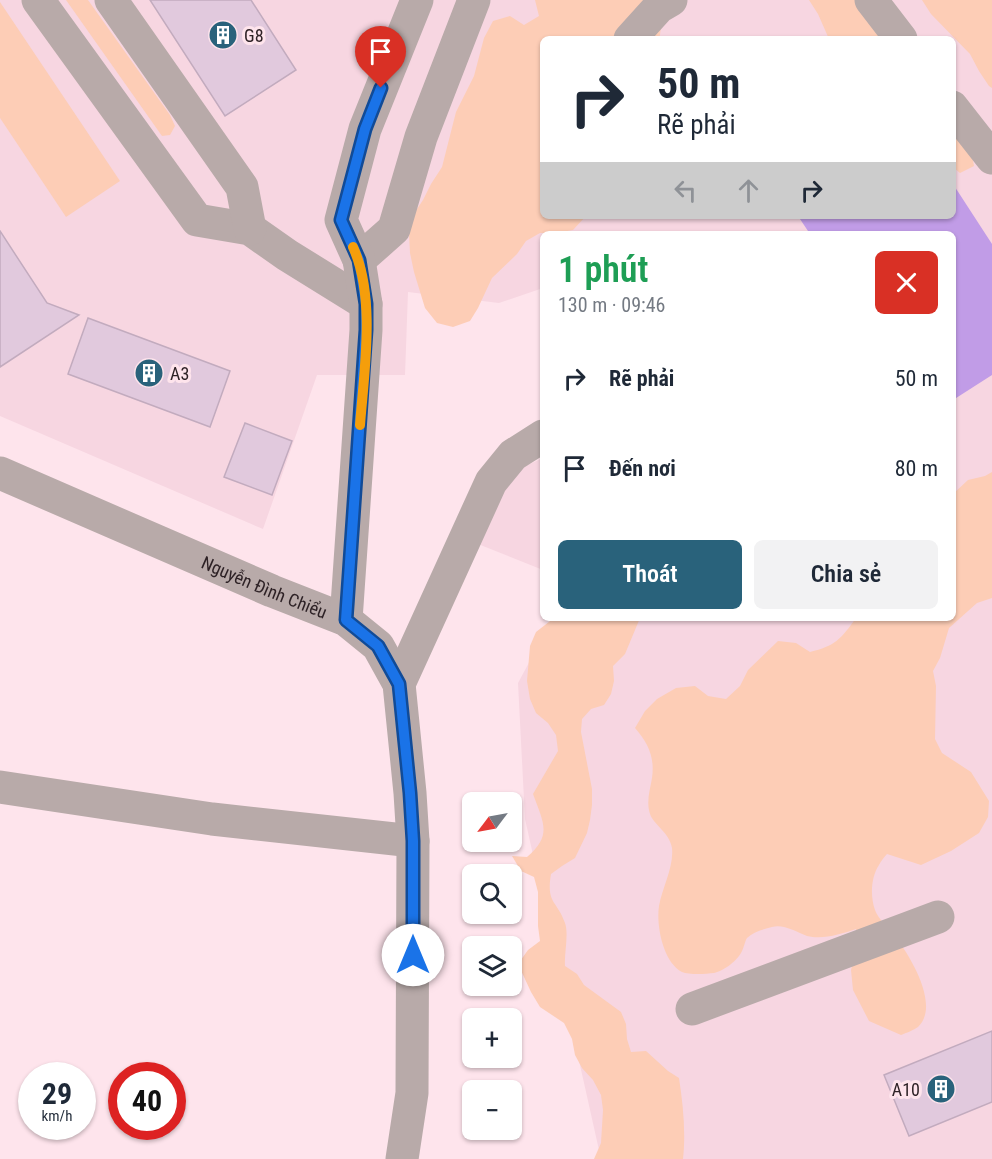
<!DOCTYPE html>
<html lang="vi">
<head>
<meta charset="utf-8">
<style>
  :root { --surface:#fff; --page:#f2f2f3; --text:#1f2937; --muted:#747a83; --accent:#29627b }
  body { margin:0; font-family:"Roboto Condensed",sans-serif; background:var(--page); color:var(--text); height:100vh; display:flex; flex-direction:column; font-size:22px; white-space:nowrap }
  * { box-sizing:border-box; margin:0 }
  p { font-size:20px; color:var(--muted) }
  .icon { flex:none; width:33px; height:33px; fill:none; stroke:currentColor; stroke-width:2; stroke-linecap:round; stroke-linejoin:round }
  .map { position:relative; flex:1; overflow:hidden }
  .panel { position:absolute; left:540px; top:231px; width:416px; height:390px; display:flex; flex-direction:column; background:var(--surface); border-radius:9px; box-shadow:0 2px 4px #0004 }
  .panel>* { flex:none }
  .top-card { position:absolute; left:540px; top:36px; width:416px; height:183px; border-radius:9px; box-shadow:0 2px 4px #0004; background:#fff; color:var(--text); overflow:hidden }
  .needle { width:39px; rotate:238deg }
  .tools { position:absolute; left:462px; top:792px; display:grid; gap:12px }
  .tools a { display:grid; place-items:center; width:60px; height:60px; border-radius:9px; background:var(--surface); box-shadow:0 2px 4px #0004; font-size:30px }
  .speed { position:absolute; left:18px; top:1062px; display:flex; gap:12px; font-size:30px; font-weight:700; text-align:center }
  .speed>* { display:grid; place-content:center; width:78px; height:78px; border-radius:50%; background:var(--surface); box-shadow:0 2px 4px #0004; line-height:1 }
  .speed small { font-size:15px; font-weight:400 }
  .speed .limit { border:9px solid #d22; background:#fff; color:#111 }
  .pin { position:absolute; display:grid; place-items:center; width:51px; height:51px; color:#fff; margin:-62px -26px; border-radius:50% 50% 50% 0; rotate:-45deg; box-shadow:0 0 6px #0007 }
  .pin .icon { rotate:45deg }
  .me { position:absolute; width:66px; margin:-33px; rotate:0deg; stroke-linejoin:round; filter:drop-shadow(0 0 4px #0008) }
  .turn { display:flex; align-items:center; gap:21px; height:126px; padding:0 18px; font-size:27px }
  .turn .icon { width:78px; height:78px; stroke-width:2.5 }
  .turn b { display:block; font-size:42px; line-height:51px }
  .lanes { display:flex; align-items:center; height:57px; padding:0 18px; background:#0003; justify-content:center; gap:30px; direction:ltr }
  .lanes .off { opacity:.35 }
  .round { display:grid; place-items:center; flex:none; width:63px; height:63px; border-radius:9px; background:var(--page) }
  .summary { display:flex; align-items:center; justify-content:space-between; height:102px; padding:0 18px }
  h1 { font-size:36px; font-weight:600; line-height:45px; color:#1e9e55 }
  .action { display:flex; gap:12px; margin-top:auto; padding:12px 18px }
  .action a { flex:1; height:69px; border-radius:9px; background:var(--accent); color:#fff; font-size:24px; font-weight:600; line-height:69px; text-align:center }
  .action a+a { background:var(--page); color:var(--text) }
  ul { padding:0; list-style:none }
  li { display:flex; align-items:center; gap:18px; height:90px; padding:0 18px }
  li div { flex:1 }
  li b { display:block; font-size:22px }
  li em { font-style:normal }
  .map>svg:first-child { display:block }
</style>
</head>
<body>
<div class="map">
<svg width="992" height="1159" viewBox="0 0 992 1159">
  <rect width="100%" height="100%" fill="#fee4ec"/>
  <g fill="#f7d6e1" fill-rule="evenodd">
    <path d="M0,0H992V1159H601L525,819L518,683L553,618H952V234H543V288L499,303L408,292L405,375H317L263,529L0,416ZM543,39H952V216H543Z"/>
    <polygon points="543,458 543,570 478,544 514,471"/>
  </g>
  <g fill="#fdcdb6">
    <polygon points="66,0 88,0 170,115 175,126 170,135 162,136"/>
    <polygon points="535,0 664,0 660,35 659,39 543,39 543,216 586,216 573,230 556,233 540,233 526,241 517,254 492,278 478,308 470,321 453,327 437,323 425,308 414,272 410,253 409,233 413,215 423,200 431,184 442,167 456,112 474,76 484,38 493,21 510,16 524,25 539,16"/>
    <polygon points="809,0 880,0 907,24 919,39 829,39 818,14"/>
    <polygon points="922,0 992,0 992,88 989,86 979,71 970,54 931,14"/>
    <polygon points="0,2 120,181 66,217 0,118"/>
    <polygon points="952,117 971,150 974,166 960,173 953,167"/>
    <path d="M992,472V598L977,603L949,628L940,658L933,671L936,686L935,739L942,753L971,772L989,801L988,817L979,833L951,851L921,865L887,854C884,857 881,861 879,865C871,877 870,896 875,910C878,919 888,927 894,935C909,954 941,1005 918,1027C914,1030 906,1033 901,1035L869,1021L853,990L851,970L857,947L856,929C841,934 823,940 807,936C796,932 784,924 772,927C764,929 753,932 747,938C745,941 744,947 742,951C738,960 724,971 714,973C706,974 689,975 682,972C663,962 656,925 659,906C662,888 674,867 672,848C670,833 653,824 650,814C646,801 650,790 652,778C655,757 648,743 635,728L645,711L657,699L676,688L695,686L708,696L726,699L740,686L748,670L778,641L796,643L810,652C835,646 841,639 856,618H952L953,494L968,480L985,476Z"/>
    <path d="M554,618H640L625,654L613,666L614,681L611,694L604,705L591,709L582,719L581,732L592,789V805L590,820L587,833L575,858L562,866L551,874C546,904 557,900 565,923C569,934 564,954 565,966L577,974L584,985L621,1012L626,1024L627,1039L631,1052L646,1051L668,1071L679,1078C683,1104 686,1133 683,1159H594L601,1143L603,1110L601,1095L593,1080L582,1068L575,1055L572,1039L564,1023L540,1007L531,992L518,964L528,950L540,941L538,926V892L534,877L521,871L512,856L527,857C553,835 543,822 533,794L558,751L556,735L548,723L536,713L530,699L527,681L530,646L536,632Z"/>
  </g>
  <polygon fill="#c19ce7" points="953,184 992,244 992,375 953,400 952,234 810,234 798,216 952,216"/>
  <g fill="#e1c9dd" stroke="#c2abbe" stroke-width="1.5">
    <polygon points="150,0 251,0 296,70 225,116"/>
    <polygon points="0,231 47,303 79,315 0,367"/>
    <polygon points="88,318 230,371 210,427 68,374"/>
    <polygon points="245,423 292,441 272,495 224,477"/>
    <polygon points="992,1031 992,1102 909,1136 884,1075"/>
  </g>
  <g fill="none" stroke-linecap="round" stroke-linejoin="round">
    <g stroke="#b8aaa9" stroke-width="33">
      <polyline points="38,0 197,220 250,229 287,255 366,304"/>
      <polyline points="111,0 242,187 250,229"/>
      <polyline points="871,0 901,39"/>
      <polyline points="630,39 659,7 671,0"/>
      <polyline points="952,107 992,158"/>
      <polyline points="359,260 394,229 421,137 474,0"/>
      <path id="s1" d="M0,473L272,591L346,620L378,646L399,684L410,793L413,841L412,1093L402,1159"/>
      <polyline points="346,620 366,330 366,304 359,260 341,220 365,129 417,0"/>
      <polyline points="399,684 491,482 513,455 543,436"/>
      <polyline points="0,787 212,819 413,841"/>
      <polyline points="692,1009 938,917"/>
    </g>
  </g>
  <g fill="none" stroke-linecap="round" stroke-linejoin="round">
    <g stroke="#114b97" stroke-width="15">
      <polyline id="route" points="381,88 365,129 341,220 359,260 366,304 366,330 346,620 378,646 399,684 410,793 413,841 413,955"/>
    </g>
    <use href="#route" stroke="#1a73e8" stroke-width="10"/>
    <path stroke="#f59e0b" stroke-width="10" d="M353,247C376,297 364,372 360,425"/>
  </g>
  <defs>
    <g id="building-disc" transform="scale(1.5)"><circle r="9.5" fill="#29627b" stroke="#fee4ec"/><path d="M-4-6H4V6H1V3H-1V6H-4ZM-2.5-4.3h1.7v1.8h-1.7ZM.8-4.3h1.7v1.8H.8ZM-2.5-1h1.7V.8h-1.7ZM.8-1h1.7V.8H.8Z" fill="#fff"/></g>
  </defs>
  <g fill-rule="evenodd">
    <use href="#building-disc" x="223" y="35"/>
    <use href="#building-disc" x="149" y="373"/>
    <use href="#building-disc" x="941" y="1089"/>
  </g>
  <g text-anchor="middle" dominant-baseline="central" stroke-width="6" stroke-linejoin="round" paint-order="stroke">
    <g font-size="18" fill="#2e2226" stroke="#fee4ec" text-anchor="start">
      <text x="244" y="35">G8</text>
      <text x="170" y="373">A3</text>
      <text x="920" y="1089" text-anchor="end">A10</text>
    </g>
    <g font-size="18" fill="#2e2226" stroke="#fee4ec">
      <text stroke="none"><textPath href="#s1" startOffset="288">Nguyễn Đình Chiểu</textPath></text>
    </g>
  </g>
</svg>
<div class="tools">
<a><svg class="needle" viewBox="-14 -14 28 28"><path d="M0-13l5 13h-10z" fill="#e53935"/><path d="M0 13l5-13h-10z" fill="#747a83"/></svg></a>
<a><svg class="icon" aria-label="search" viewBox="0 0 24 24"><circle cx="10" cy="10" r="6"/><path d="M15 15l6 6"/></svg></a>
<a><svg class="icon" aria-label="layers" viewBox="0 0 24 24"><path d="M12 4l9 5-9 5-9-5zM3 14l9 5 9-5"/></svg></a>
<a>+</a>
<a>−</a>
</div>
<div class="speed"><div>29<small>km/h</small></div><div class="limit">40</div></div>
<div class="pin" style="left:381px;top:88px;background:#d93025"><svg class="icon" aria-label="arrive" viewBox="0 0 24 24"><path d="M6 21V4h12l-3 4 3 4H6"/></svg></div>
<svg class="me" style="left:413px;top:955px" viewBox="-20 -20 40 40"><circle r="19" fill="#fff"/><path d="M0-13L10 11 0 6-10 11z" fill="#1a73e8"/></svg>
<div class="top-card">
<div class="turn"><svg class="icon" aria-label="right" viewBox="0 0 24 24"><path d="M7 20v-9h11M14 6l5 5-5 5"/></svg><div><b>50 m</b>Rẽ phải</div></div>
<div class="lanes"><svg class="icon off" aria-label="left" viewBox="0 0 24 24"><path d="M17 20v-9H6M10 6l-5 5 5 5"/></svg><svg class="icon off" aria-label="ahead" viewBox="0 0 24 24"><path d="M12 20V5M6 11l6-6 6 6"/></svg><svg class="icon" aria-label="right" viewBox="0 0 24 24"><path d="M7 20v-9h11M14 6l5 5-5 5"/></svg></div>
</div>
<section class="panel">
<div class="summary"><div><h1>1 phút</h1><p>130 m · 09:46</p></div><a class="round" style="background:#d93025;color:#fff"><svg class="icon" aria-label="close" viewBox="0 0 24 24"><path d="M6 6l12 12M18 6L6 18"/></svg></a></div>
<ul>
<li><svg class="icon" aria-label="right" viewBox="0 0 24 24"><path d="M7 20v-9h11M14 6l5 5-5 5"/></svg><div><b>Rẽ phải</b></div><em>50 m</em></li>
<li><svg class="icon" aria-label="arrive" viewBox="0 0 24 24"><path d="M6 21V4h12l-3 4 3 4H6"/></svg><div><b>Đến nơi</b></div><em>80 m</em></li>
</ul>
<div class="action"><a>Thoát</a><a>Chia sẻ</a></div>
</section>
</div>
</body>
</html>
